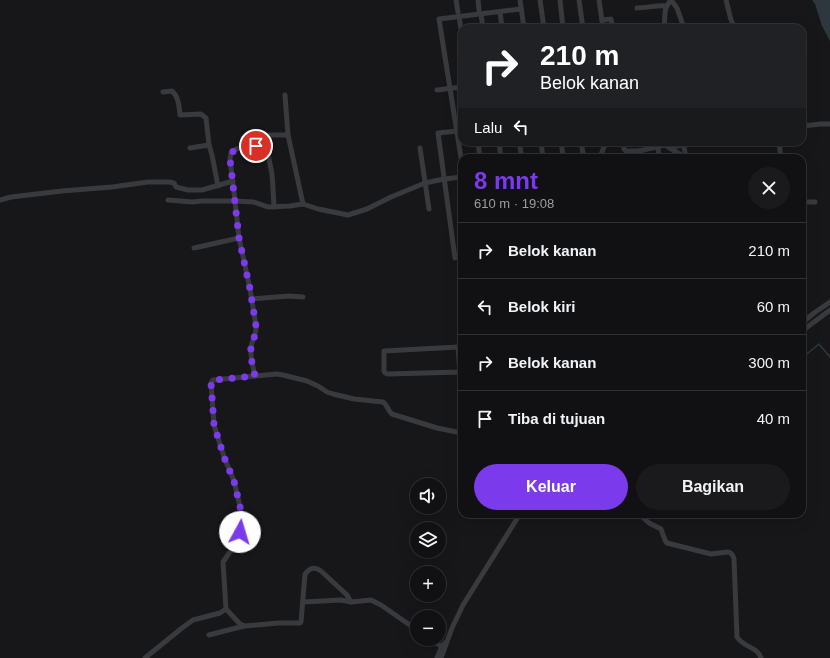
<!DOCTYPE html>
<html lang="id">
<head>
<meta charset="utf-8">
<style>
  :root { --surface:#111114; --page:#1a1a1d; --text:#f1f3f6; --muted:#9c9da0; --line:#303134; --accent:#7c3aed }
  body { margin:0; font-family:Arial,sans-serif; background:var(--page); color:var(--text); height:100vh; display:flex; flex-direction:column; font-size:15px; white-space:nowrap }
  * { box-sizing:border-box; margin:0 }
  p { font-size:13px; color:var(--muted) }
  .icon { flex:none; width:22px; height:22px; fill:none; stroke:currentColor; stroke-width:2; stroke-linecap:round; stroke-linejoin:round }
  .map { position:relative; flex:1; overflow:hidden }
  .drawer { position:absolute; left:458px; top:154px; width:348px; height:364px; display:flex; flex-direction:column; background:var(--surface); border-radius:12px; box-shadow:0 4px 16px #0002,0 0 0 1px var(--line) }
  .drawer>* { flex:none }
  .top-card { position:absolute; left:458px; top:24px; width:348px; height:122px; border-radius:12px; box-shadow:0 4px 16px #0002,0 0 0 1px var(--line); background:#202124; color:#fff; overflow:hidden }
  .tools { position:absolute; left:410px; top:478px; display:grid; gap:8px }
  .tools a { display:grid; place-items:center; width:36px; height:36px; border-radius:50%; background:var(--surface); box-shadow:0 4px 16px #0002,0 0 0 1px var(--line); font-size:20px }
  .pin { position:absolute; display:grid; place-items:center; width:34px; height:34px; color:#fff; margin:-17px; border:2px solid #fff; border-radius:50%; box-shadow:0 1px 4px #0007 }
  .me { position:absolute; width:44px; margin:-22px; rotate:6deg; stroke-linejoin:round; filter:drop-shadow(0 0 3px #0008) }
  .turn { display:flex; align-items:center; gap:14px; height:84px; padding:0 16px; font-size:18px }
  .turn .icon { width:52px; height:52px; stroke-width:2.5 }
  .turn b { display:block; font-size:28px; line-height:34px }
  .then { display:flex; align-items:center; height:38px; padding:0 16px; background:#0003; gap:8px; font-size:15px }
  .round { display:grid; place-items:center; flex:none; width:42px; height:42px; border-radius:21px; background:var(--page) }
  .summary { display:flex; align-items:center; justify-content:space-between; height:68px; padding:0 16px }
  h1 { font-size:24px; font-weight:700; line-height:30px; color:var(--accent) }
  .action { display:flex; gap:8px; margin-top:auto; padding:8px 16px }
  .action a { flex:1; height:46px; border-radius:24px; background:var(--accent); color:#fff; font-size:16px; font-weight:700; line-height:46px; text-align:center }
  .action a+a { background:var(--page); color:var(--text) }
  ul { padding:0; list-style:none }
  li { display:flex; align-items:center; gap:12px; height:56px; padding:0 16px; border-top:1px solid var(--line) }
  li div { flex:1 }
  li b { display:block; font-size:15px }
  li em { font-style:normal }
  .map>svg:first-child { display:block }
</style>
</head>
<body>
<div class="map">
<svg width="830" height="658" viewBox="0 0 830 658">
  <rect width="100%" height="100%" fill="#17171a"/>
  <polygon fill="#2d373e" points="812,0 830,0 830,41 822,26 815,4"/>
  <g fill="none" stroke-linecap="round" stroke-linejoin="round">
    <polyline stroke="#2d373e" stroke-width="1.5" points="802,358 819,344 830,357"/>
    <g stroke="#383a3e" stroke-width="5">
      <polyline points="456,0 458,12"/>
      <polyline points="478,0 479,10"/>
      <polyline points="520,0 524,28"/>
      <polyline points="540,0 544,28"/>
      <polyline points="560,0 563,28"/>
      <polyline points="579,0 583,28"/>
      <polyline points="599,0 603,28"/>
      <polyline points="671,0 677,8 684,28"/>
      <polyline points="726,0 731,20 735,28"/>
      <path d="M637,8C647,8 656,5 666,6"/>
      <polyline points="500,12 502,28"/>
      <polyline points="481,14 483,28"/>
      <polyline points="459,16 462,36"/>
      <polyline points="602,20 611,19 613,28"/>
      <path d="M664,28C666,16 662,10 671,0"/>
      <polyline points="437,90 462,87"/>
      <path d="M163,92L172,91C179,97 179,107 180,115L201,114L206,118L209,145L212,155L218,186"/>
      <polyline points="285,95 288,135 303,204"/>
      <polyline points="802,126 821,124 830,124"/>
      <polyline points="478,142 480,158"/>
      <polyline points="499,142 501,158"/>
      <polyline points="519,142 522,158"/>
      <polyline points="541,142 543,158"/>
      <polyline points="561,142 563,156"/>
      <polyline points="581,142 583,153"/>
      <polyline points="623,142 624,149 626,151 639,151 665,145 686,158"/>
      <polyline points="683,142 686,158"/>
      <polyline points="779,142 781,158"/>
      <polyline points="658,147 659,158"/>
      <polyline points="669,147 684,145"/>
      <polyline points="190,148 209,145"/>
      <polyline points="420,148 429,209"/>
      <polyline points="639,151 640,158"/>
      <polyline points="599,158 600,157 606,142"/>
      <polyline points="733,158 740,156"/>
      <polyline points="462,164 439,19 521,9"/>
      <polyline points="0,200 11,197 62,191 112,187 148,182 169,182 174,183 176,187 188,190 202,190 233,181"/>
      <polyline points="168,200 192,202 202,201 235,201 230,159 231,153 236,149 266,145"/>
      <polyline points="802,202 815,202"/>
      <polyline points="274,207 273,189 272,174 268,154 266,138 269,135 288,135"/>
      <polyline points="194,248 239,238"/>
      <polyline points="455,258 438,133 457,131"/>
      <polyline points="252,299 289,296 303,297"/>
      <polyline points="802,323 814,313 830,302"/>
      <polyline points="802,331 830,310"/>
      <polyline points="460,372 388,374 385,373 384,371 384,351 458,347 460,374 462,377"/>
      <path d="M255,376C253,367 250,357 251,347C252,340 257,334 256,326L250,289L239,238L235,201L254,202L268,207L290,206L303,204L318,209L348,215L367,209L391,197L425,183L444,179L462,177"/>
      <path d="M639,514L649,523L661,529L665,540L667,543L711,554L727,552C731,552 733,555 734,559L737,637C744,648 757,646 761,658"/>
      <polyline points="303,602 341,600 351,602"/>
      <path d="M417,630L381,605L371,600L351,602L347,595L321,571C314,566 310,568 305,574L301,622L300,623H278L245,626L240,624L226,609L223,562L234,546L239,532L242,515L234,481L224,457L214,425L211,383L213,380L255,376L277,374L283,375L307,381L318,386L327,392L333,394L354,399L383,402C388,405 387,410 392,414L437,428L462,433"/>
      <polyline points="209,635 244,626"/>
      <polyline points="430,639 444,648"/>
      <polyline points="145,658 182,628 193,620 220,613 226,609"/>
      <polyline points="437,658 442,646 446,642"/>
      <polyline points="441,658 452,628 463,605 520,514"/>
    </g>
  </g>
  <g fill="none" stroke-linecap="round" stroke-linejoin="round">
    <path stroke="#7c3aed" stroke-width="7" stroke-dasharray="0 12.6" d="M240,532L242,515L234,481L224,457L214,425L211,383L213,380L255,376C253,367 250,357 251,347C252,340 257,334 256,326L250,289L239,238L230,159L231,153L236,149L256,146"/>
  </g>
</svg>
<div class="tools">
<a><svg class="icon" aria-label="sound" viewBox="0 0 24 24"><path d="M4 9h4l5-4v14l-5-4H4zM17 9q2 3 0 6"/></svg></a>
<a><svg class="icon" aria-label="layers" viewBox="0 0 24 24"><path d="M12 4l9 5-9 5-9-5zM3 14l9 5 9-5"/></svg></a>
<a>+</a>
<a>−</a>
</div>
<div class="pin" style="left:256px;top:146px;background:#d93025"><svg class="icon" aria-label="arrive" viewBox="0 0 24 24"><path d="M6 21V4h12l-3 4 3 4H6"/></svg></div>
<svg class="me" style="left:240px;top:532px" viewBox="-20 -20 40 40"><circle r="19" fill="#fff"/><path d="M0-13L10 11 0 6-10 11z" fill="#7c3aed"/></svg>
<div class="top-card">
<div class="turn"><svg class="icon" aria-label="right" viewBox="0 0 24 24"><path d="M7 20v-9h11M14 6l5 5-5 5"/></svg><div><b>210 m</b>Belok kanan</div></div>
<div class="then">Lalu<svg class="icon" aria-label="left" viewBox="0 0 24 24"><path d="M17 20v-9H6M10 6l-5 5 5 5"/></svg></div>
</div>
<section class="drawer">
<div class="summary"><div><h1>8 mnt</h1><p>610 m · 19:08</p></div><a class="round"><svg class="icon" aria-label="close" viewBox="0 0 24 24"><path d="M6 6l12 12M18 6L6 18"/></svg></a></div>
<ul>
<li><svg class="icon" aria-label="right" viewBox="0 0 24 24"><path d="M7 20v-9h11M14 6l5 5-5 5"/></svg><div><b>Belok kanan</b></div><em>210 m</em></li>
<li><svg class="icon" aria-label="left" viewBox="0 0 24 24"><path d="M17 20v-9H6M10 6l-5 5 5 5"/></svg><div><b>Belok kiri</b></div><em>60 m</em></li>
<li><svg class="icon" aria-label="right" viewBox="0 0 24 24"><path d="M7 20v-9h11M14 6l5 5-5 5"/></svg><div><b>Belok kanan</b></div><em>300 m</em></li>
<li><svg class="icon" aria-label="arrive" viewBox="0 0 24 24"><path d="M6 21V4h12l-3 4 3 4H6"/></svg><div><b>Tiba di tujuan</b></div><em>40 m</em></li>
</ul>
<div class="action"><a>Keluar</a><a>Bagikan</a></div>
</section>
</div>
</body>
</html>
